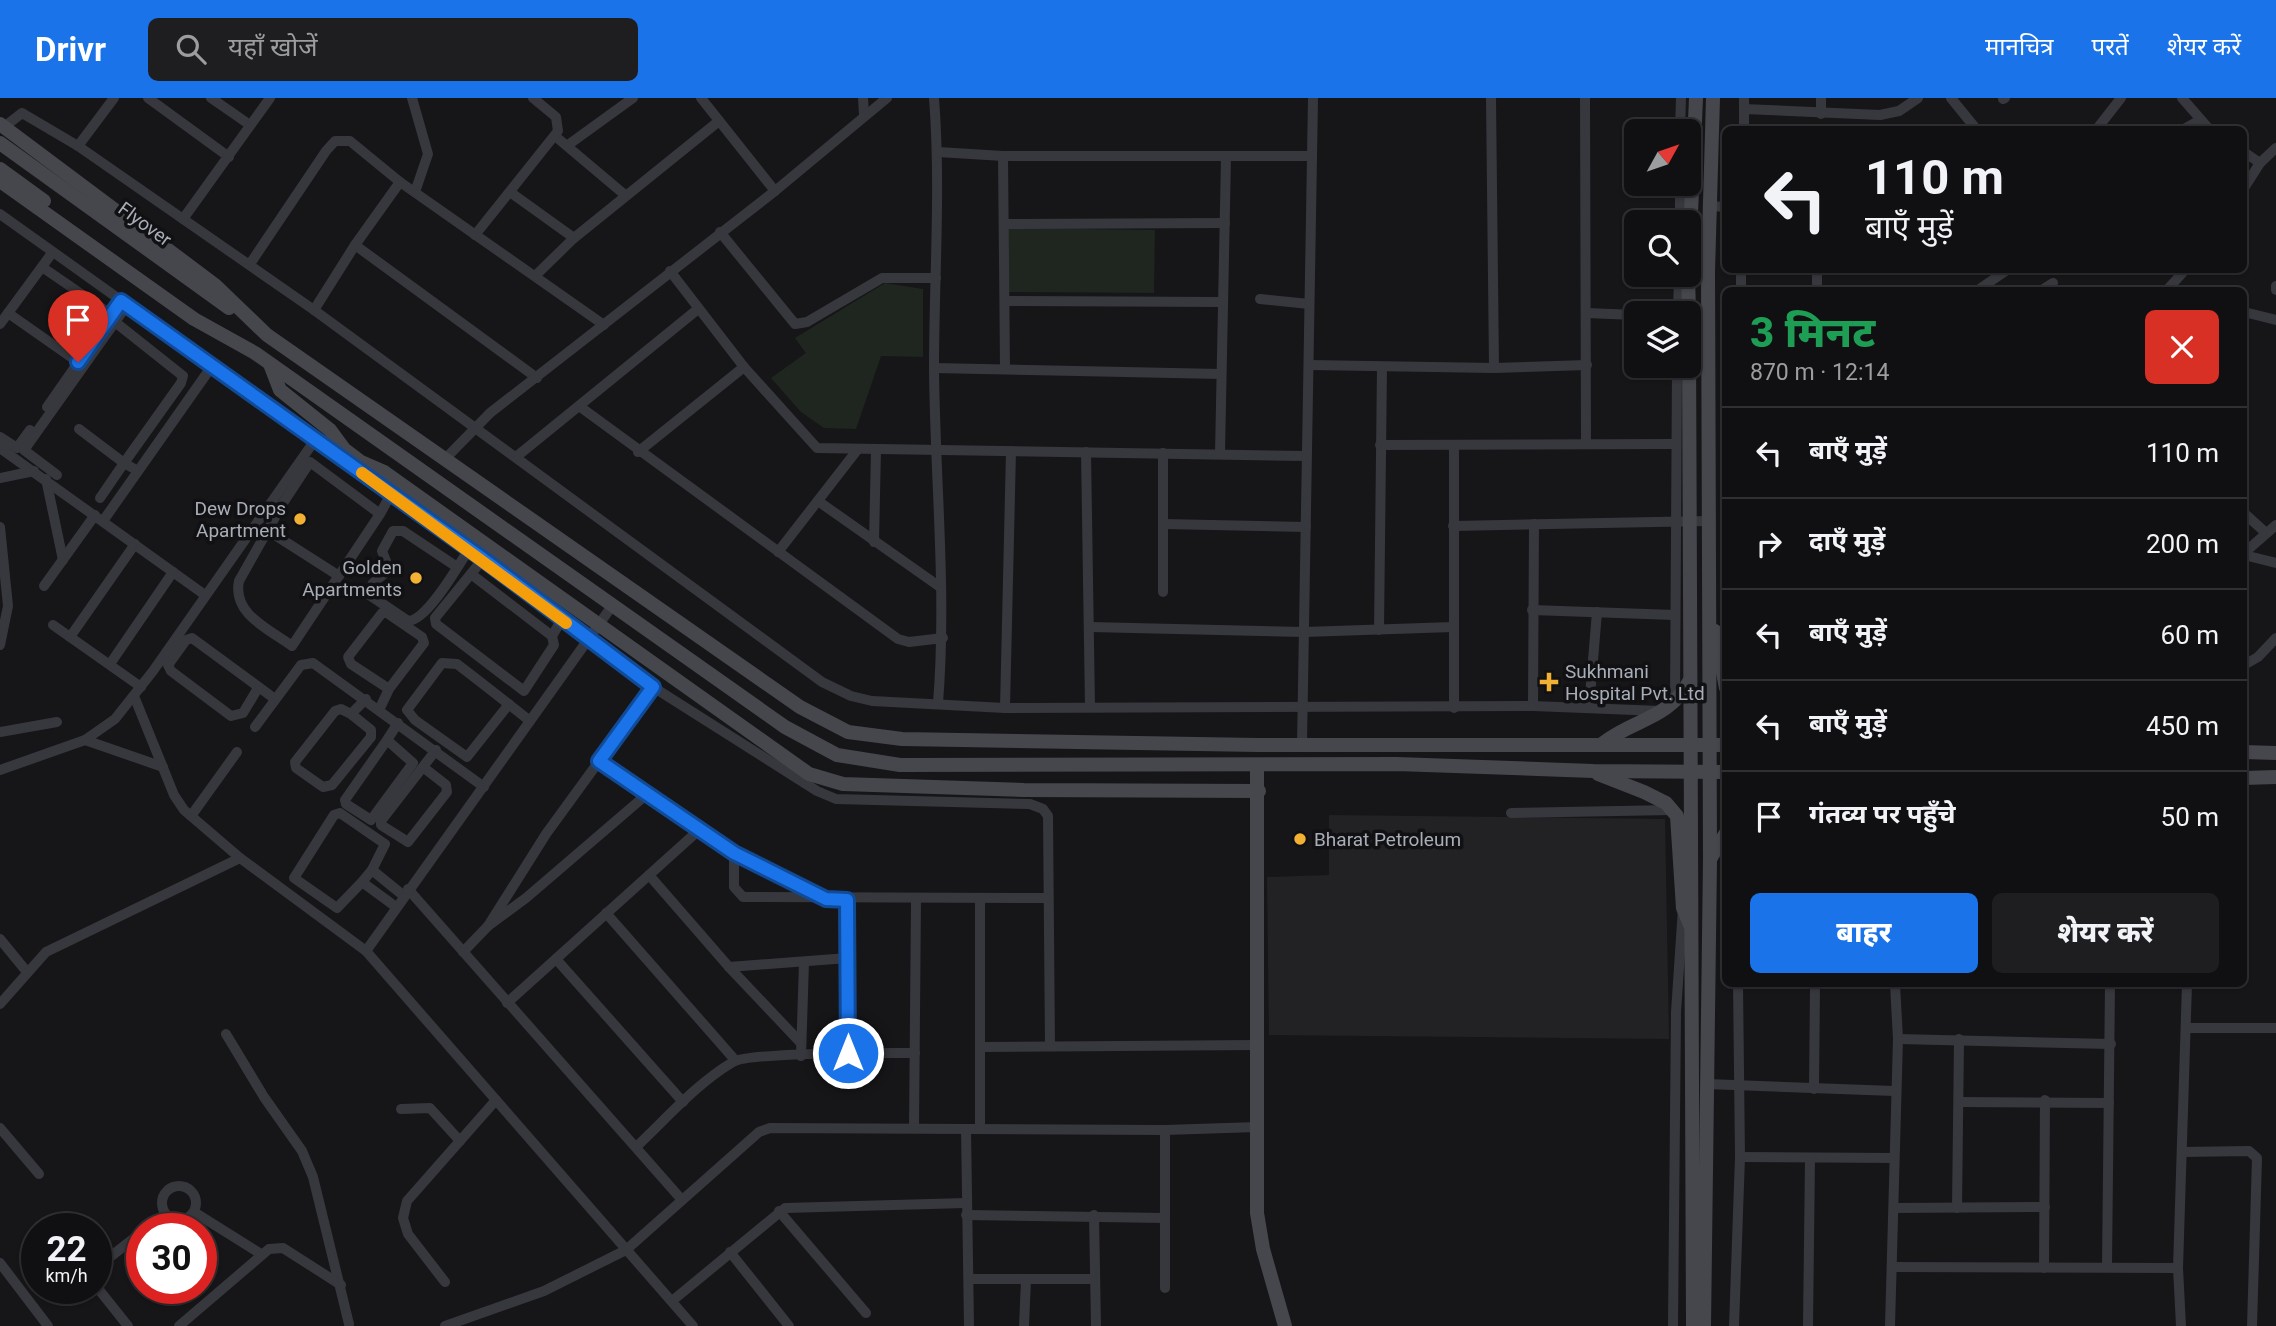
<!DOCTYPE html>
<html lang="hi">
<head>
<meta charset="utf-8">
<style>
  :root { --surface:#101012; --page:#1e1e20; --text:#f1f3f6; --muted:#9c9d9f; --line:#303032; --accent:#1a73e8 }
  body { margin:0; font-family:Roboto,"Noto Sans Devanagari",sans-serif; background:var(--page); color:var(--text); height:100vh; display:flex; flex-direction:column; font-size:26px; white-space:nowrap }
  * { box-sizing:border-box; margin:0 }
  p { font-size:23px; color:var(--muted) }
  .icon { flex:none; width:38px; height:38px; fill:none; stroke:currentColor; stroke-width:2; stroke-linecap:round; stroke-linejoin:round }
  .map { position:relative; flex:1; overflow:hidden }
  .sheet { position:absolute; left:1722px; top:189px; width:525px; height:700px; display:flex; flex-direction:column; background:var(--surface); border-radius:10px; box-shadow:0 2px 5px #0004,0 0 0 2px var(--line) }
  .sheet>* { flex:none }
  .top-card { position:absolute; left:1722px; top:28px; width:525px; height:147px; border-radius:10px; box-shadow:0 2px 5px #0004,0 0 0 2px var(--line); background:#101012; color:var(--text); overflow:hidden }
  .needle { width:46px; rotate:50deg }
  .fabs { position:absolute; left:1624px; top:21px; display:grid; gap:14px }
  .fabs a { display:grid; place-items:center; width:77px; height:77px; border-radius:10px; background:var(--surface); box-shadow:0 2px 5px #0004,0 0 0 2px var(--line); font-size:35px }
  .speed { position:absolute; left:21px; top:1115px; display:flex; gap:14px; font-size:35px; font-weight:700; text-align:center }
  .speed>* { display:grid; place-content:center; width:91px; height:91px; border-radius:50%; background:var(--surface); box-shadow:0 2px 5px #0004,0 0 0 2px var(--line); line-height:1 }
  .speed small { font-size:18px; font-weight:400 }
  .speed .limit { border:10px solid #d22; background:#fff; color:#111 }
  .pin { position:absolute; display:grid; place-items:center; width:60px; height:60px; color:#fff; margin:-72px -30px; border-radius:50% 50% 50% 0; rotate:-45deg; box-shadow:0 0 7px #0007 }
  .pin .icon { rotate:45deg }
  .me { position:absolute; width:77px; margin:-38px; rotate:0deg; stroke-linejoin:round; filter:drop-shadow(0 0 5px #0008) }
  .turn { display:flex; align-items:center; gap:24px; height:147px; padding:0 28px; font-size:32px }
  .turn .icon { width:91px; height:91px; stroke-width:2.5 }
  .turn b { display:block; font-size:49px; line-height:60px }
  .round { display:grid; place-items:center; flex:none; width:74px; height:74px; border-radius:10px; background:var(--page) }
  .overview { display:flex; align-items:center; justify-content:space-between; height:119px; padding:0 28px }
  h1 { font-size:42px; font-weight:800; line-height:52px; color:#1e9e55 }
  .button { display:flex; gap:14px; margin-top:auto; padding:14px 28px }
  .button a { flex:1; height:80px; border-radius:10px; background:var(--accent); color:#fff; font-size:28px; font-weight:800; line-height:80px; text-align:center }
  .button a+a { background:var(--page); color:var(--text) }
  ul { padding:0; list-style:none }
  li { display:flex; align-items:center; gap:21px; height:91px; padding:0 28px; border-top:2px solid var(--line) }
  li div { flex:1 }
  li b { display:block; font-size:26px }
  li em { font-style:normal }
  header { display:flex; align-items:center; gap:42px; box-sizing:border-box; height:98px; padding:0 35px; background:var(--accent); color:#fff }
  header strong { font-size:33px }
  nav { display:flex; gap:38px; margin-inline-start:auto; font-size:24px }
  .search { width:490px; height:63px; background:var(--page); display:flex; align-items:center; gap:18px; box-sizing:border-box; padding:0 24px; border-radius:10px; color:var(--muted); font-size:26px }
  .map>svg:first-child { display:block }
</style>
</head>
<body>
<header>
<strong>Drivr</strong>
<div class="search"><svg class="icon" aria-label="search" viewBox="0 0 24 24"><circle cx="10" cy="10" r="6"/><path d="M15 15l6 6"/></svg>यहाँ खोजें</div>
<nav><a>मानचित्र</a><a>परतें</a><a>शेयर करें</a></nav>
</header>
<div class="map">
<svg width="2276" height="1228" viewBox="0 0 2276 1228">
  <rect width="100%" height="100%" fill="#161618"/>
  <polygon fill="#222225" points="1329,717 1665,721 1669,941 1269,937 1267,779 1329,777"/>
  <g fill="#1e261f">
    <polygon points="1008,130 1155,132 1154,195 1008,194"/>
    <polygon points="885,185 923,191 923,259 881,258 856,331 824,330 801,314 771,280 806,255 795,240"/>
  </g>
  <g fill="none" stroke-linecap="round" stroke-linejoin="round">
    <g stroke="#37383d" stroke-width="10">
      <polyline points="148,0 229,59"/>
      <polyline points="211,0 250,27"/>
      <polyline points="412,0 428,56 415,94"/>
      <polyline points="701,0 775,93"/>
      <polyline points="863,0 864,17"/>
      <path d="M934,0C941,90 934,180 934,271C935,382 947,494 938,605"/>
      <polyline points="1491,0 1494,270"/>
      <polyline points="1585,0 1586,345"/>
      <polyline points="1951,0 1977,32"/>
      <polyline points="2182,0 2210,32"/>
      <polyline points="2003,1 2005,0"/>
      <polyline points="1744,11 1880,17 1899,13 1918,0"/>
      <polyline points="1821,16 1821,0"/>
      <polyline points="4,29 22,15 78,48 314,212 822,584 851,598 872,603 1005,610 1533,608 1660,613"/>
      <polyline points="1744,32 1744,0"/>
      <polyline points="2096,32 2121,0"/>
      <polyline points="2182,32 2200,22"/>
      <polyline points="1680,33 1681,0"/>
      <polyline points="555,38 625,97"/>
      <polyline points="568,47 633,0"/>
      <polyline points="78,48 114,0"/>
      <polyline points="938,54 1003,58 1311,58"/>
      <polyline points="2244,54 2260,65"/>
      <polyline points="1003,58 1005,270"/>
      <polyline points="2244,90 2260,65 2276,50"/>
      <polyline points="510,94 574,140"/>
      <polyline points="1710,108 1726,109"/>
      <polyline points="0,116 483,461 653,589 817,693 836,701 1030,706 1043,711 1048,718 1050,948"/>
      <polyline points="183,121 270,0"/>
      <polyline points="1680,124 1680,86"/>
      <polyline points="1005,126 1225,125"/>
      <polyline points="720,134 795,226 807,224 882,180 936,180"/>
      <polyline points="475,137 558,33 556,19 533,0"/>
      <polyline points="355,147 537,280"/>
      <polyline points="250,166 326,53 335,43 350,43 400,84 604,227"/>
      <polyline points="42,169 112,217"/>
      <polyline points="670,173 744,269 817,350 1306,358"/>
      <polyline points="535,178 574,140 719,23"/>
      <polyline points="2276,188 2276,192"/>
      <polyline points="1741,192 1741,172"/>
      <polyline points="1817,192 1817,172"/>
      <polyline points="1978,192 2007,172"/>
      <polyline points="2042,192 2053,185"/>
      <polyline points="2167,192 2185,172"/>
      <polyline points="1260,201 1309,206"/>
      <polyline points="1005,203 1221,204"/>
      <polyline points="314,212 355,147 400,84"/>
      <polyline points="2244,214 2276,222"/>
      <polyline points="8,215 78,264"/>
      <polyline points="1586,215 1636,217"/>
      <polyline points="1678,215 1679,177"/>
      <polyline points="115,224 183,278 181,285 124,365 138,373"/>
      <polyline points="0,226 52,155"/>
      <polyline points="1309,267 1494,270 1587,267"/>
      <polyline points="934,270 1221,276"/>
      <polyline points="579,308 898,541 909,544 943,540"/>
      <polyline points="47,309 121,203"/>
      <polyline points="79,331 124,365 100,400"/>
      <polyline points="0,339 17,350 30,332"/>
      <polyline points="1380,347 1675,346"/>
      <polyline points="1454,348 1454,610"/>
      <polyline points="0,350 205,497"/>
      <polyline points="638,354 744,269"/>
      <polyline points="1086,354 1090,609"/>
      <polyline points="1163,355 1163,494"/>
      <polyline points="1220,355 1226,60"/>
      <polyline points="516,359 698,211"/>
      <polyline points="445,361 490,315 775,93 887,0"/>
      <polyline points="57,377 24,352 127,207"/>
      <polyline points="0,380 34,373"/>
      <polyline points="46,381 63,462"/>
      <polyline points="818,403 940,489"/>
      <polyline points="2244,415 2266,435"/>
      <path d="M380,416L292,548C269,531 232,516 239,483L283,405L310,364L380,416L391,396"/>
      <polyline points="103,423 212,268"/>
      <polyline points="1164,426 1306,429"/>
      <polyline points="1453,428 1708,423"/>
      <polyline points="0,429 8,508 0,547"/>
      <polyline points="267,432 339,478"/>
      <polyline points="874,444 876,352"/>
      <polyline points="778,454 858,351"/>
      <polyline points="2244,455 2276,427"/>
      <polyline points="2244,457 2276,465"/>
      <polyline points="483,461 435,520 436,526 524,593 554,547 552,538"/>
      <path d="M457,469L403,433H393L382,453L386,463L384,476L373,485L368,496L408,523C427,523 458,468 469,451"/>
      <polyline points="471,476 552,538 562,521"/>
      <polyline points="44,488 95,417"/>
      <polyline points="1532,512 1675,517"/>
      <polyline points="53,527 141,589"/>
      <polyline points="1090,529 1304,534 1453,529"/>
      <polyline points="1379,532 1382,269"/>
      <polyline points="70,539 135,446"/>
      <polyline points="110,566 173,474"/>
      <polyline points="2244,567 2258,559 2276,540"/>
      <polyline points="258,590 243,615 231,618 171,573 168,567 186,542 192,540 275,601"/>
      <polyline points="134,598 174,697 184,712 240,760 366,853 693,1228"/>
      <polyline points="1675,603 1677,268"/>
      <path d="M509,606L467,659L415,622L407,612L442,565L457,566C482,585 506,604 530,623"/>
      <polyline points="1533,608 1534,426"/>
      <polyline points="380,610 389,591 424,545 422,539 387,515 382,515 348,559 351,566 389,591"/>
      <polyline points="1005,610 1011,353"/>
      <polyline points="1589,610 1597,514"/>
      <polyline points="351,616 371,632 371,639 332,687 323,689 296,670 295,664 335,613 341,611 351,616 366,601"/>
      <polyline points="255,629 301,567 313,565 484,689"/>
      <polyline points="0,634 57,624"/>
      <polyline points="85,642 163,669"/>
      <polyline points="387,642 345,702 346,706 371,722 413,665 387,642 398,625"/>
      <polyline points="1302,646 1313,0"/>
      <polyline points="599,663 734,755 822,799"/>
      <polyline points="423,669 446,687 447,694 408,744 381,727 381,723 436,652"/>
      <polyline points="0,672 85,642 115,621 153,573 315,342"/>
      <polyline points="1511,715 1672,712"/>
      <polyline points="191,718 237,654"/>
      <polyline points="734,755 734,789 743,799 1047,800"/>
      <polyline points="372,772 404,798"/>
      <polyline points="649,777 729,869 800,944"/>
      <polyline points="362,784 372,772 385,746 340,715 334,717 294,780 337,810 362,784 396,809"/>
      <polyline points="408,791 682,1102"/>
      <polyline points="847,801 848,955"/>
      <polyline points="980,802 980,1031"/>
      <polyline points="606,815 735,962"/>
      <polyline points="488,828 546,736 653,589"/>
      <polyline points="0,841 27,874"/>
      <polyline points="366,853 612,508"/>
      <polyline points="463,854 488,828 526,800 646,697"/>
      <polyline points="556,861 683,1004"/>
      <polyline points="729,869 848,860"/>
      <polyline points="507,905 699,732"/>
      <polyline points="0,906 46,854 240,760"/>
      <polyline points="2187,930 2276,930"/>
      <polyline points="226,936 264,999 302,1053 313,1079 349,1226"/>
      <polyline points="1898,941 2111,946"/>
      <polyline points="981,949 1257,947"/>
      <polyline points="801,958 804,864"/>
      <polyline points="1707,986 1894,993"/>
      <polyline points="1814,991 1815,886"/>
      <polyline points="1960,1004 2109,1005"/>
      <polyline points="401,1011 430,1010 460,1043"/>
      <polyline points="0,1030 39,1076"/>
      <polyline points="914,1030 916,802"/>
      <polyline points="966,1031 969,1228"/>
      <polyline points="1165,1032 1165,1190"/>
      <path d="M636,1049C666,1021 697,985 733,964C749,954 888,955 915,955"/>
      <polyline points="2182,1054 2249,1053 2257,1060 2252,1228"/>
      <polyline points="1740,1059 1894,1060"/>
      <circle cx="179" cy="1105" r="17"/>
      <polyline points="1894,1110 2045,1109"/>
      <polyline points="1957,1110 1959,941"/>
      <polyline points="779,1113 866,1215"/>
      <polyline points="194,1114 261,1156"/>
      <polyline points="966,1117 1165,1120"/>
      <polyline points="1094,1117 1096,1228"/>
      <polyline points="146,1130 165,1116"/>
      <polyline points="730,1154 789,1228"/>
      <polyline points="0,1165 48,1228"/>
      <polyline points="2107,1168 2110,886"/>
      <polyline points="1893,1169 2178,1170"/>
      <polyline points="96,1170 142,1134"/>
      <polyline points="2044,1170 2045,1002"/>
      <polyline points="969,1181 1093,1181"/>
      <polyline points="445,1184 408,1136 403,1120 407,1103 496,1002"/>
      <polyline points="96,1188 128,1228"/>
      <polyline points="672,1203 785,1110 966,1105"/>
      <polyline points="179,1228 269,1151 283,1150 341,1187"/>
      <polyline points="445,1228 544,1193 626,1152 759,1034 770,1030 1165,1032 1257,1029"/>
      <polyline points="1024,1228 1026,1182"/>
      <polyline points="1673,1228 1676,914 1683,810"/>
      <polyline points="1734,1228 1740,1059 1738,886"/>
      <polyline points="1808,1228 1810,1060"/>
      <polyline points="1890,1228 1898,941 1895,886"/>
      <polyline points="2181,1228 2178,1170 2187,886"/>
    </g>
    <g stroke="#45474d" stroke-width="14">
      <polyline points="0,26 215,187 267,237 800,609 848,634 902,641 1258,647 1726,647"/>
      <polyline points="0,45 229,210"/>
      <polyline points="0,71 44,103"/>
      <polyline points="0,83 194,221 255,255 785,629 837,657 900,667 1397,666 1593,673 1726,674"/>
      <polyline points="1689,162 1696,0"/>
      <polyline points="1688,177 1689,215"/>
      <polyline points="1689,246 1693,1228"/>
      <polyline points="270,266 280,292 330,332 344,351 361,364 384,374 809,676 843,686 1024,692 1259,693"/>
      <polyline points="1715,533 1726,590"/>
      <path d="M1602,646C1634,620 1668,623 1690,582"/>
      <polyline points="2244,654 2276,655"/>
      <polyline points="1257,667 1257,1115 1263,1151 1285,1228"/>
      <polyline points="1598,676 1644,694 1666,705 1677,718 1683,810 1691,829"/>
      <polyline points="2244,680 2276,679"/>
      <polyline points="1710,761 1726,735"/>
      <polyline points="1704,1228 1710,761 1708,173 1713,0"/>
    </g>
  </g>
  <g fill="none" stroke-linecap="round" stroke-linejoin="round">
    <g stroke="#114b97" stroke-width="18">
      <polyline id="route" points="78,264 121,203 483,461 653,589 599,663 734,755 826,801 847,802 848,955"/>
    </g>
    <use href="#route" stroke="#1a73e8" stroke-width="12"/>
    <polyline stroke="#f59e0b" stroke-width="12" points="362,375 566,525"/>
  </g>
  <g fill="#f2b134" stroke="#111113" stroke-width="2.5">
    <circle cx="300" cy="421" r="7"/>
    <circle cx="416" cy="480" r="7"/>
    <path d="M1545.5 573.5h7v7h7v7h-7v7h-7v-7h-7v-7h7z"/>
    <circle cx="1300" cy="741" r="7"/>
  </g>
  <g text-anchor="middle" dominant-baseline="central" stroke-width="7" stroke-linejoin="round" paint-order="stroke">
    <g font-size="19" fill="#a8adb8" stroke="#111113">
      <text transform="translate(145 126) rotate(36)">Flyover</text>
    </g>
    <g font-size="19" fill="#a8adb8" stroke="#111113" text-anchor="end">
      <text x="286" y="410">Dew Drops<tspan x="286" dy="22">Apartment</tspan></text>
      <text x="402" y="469">Golden<tspan x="402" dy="22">Apartments</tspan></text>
      <text x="1565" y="573" text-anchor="start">Sukhmani<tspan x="1565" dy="22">Hospital Pvt. Ltd</tspan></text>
      <text x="1314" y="741" text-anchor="start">Bharat Petroleum</text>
    </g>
  </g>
</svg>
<div class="fabs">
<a><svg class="needle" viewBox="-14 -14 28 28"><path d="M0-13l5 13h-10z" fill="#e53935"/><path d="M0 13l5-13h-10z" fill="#9c9d9f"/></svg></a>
<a><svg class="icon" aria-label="search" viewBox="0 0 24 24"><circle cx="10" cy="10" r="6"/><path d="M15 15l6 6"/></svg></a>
<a><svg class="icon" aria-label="layers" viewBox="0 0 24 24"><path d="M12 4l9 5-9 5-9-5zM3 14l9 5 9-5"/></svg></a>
</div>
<div class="speed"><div>22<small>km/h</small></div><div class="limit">30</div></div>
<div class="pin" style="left:78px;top:264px;background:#d93025"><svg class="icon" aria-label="arrive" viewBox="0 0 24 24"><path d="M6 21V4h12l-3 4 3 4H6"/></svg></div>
<svg class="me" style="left:848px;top:955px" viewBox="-20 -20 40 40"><circle r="17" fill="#1a73e8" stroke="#fff" stroke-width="3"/><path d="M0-11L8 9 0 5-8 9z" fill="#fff"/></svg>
<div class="top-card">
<div class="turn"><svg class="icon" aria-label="left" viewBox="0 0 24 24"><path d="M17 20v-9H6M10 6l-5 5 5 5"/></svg><div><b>110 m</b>बाएँ मुड़ें</div></div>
</div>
<section class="sheet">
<div class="overview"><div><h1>3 मिनट</h1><p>870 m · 12:14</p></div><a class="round" style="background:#d93025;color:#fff"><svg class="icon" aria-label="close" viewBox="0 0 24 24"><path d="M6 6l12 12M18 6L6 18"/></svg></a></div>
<ul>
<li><svg class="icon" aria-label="left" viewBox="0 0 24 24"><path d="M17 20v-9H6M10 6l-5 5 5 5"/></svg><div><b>बाएँ मुड़ें</b></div><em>110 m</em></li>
<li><svg class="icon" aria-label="right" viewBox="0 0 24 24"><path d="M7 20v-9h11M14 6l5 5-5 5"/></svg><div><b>दाएँ मुड़ें</b></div><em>200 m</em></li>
<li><svg class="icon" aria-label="left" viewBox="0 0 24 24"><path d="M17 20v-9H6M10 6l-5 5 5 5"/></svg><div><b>बाएँ मुड़ें</b></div><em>60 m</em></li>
<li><svg class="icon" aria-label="left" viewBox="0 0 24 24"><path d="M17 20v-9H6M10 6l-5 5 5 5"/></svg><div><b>बाएँ मुड़ें</b></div><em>450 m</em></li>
<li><svg class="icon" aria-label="arrive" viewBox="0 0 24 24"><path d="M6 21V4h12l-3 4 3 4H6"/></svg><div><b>गंतव्य पर पहुँचे</b></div><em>50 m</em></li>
</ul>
<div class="button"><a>बाहर</a><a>शेयर करें</a></div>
</section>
</div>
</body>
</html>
